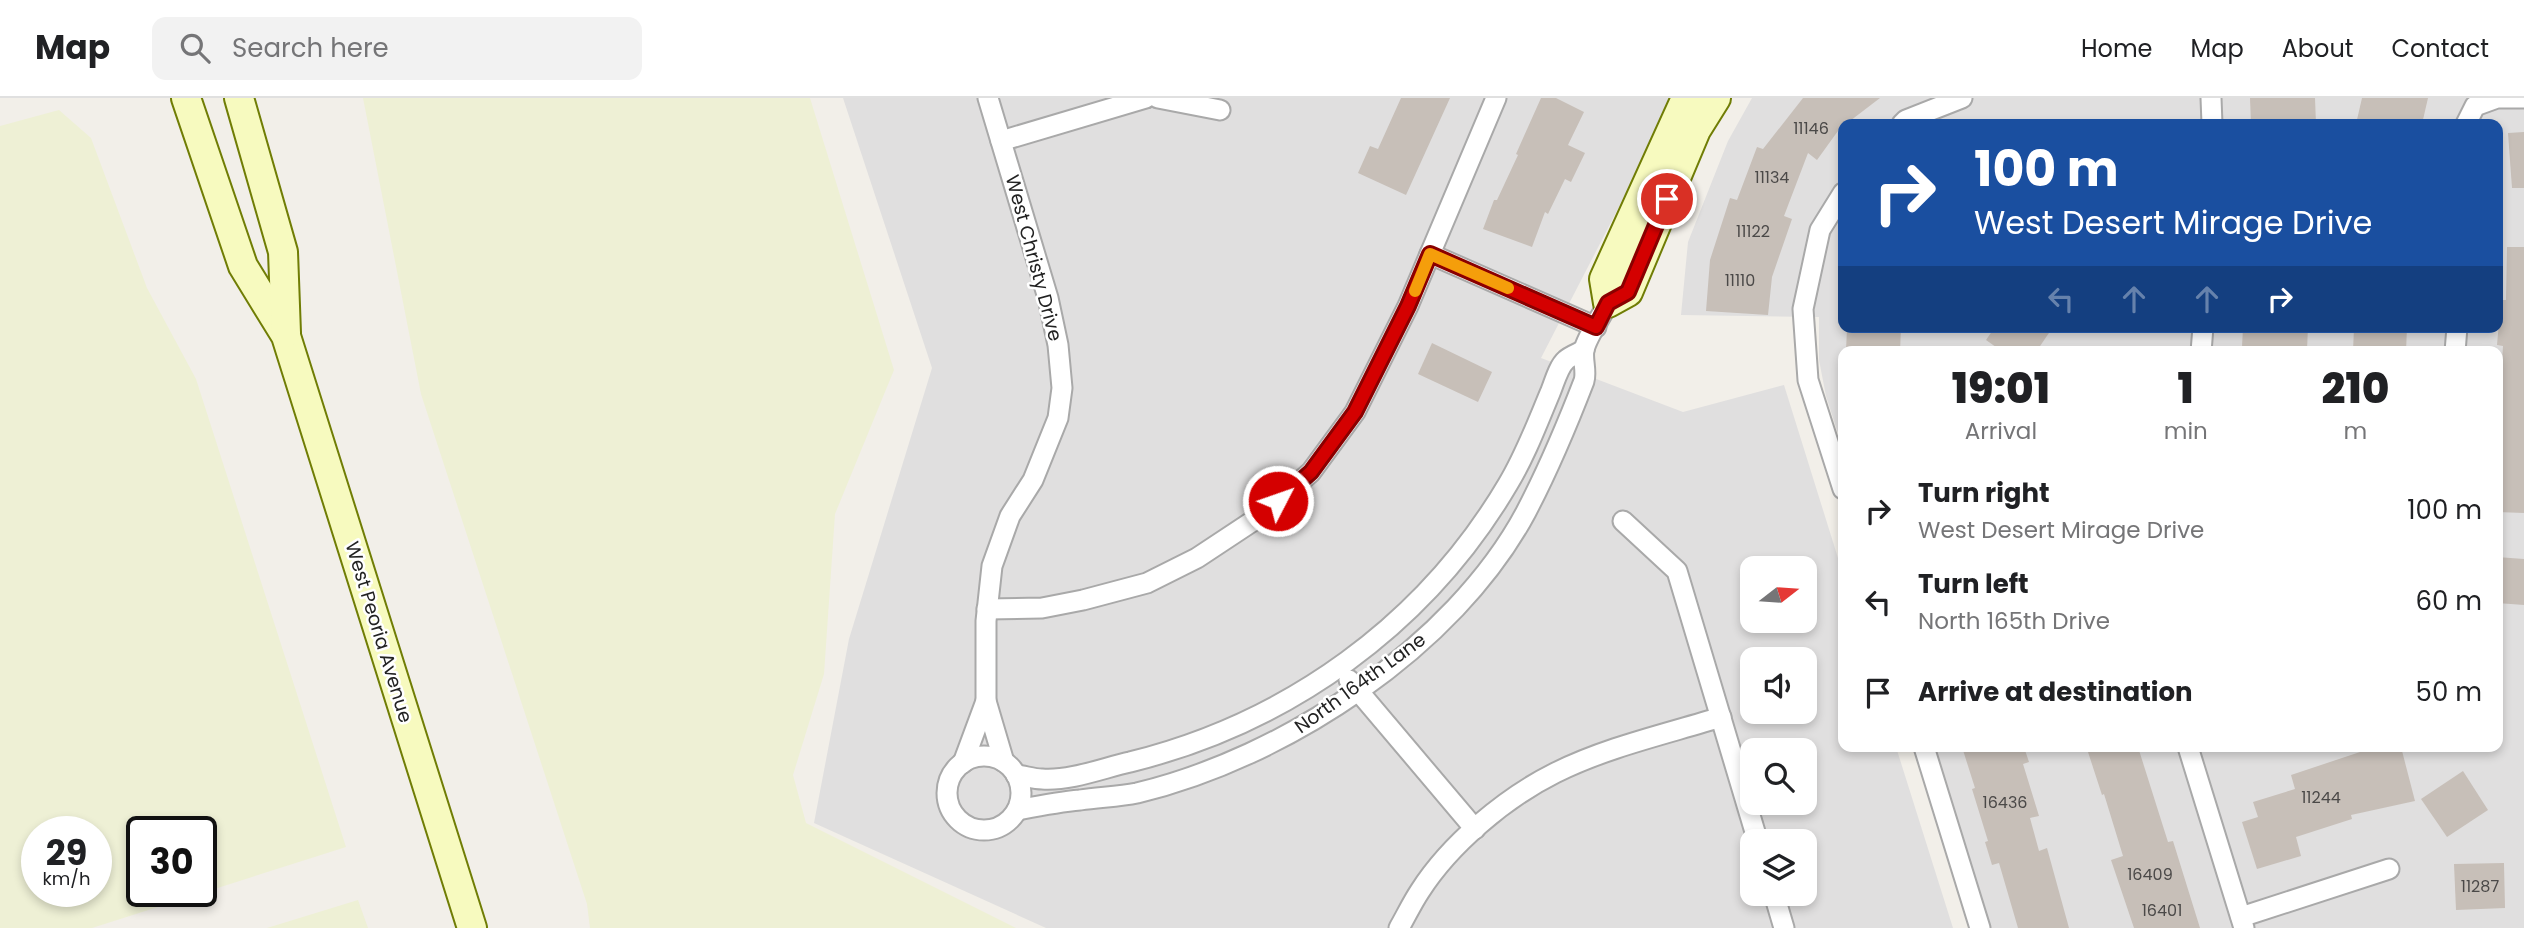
<!DOCTYPE html>
<html lang="en">
<head>
<meta charset="utf-8">
<style>
  :root { --surface:#fff; --page:#f2f2f2; --text:#202124; --muted:#757577; --line:#e0e0e0 }
  body { margin:0; font-family:Poppins,sans-serif; background:var(--page); color:var(--text); height:100vh; display:flex; flex-direction:column; font-size:26px; white-space:nowrap }
  * { box-sizing:border-box; margin:0 }
  p { font-size:23px; color:var(--muted) }
  .icon { flex:none; width:38px; height:38px; fill:none; stroke:currentColor; stroke-width:2; stroke-linecap:round; stroke-linejoin:round }
  .map { position:relative; flex:1; overflow:hidden }
  .sheet { position:absolute; left:1838px; top:248px; width:665px; height:406px; display:flex; flex-direction:column; background:var(--surface); border-radius:14px; box-shadow:0 4px 10px #0003 }
  .sheet>* { flex:none }
  .guide { position:absolute; left:1838px; top:21px; width:665px; height:214px; border-radius:14px; box-shadow:0 4px 10px #0003; background:#1a4fa0; color:#fff; overflow:hidden }
  .needle { width:46px; rotate:73deg }
  .fabs { position:absolute; left:1740px; top:458px; display:grid; gap:14px }
  .fabs a { display:grid; place-items:center; width:77px; height:77px; border-radius:14px; background:var(--surface); box-shadow:0 4px 10px #0003; font-size:35px }
  .speed { position:absolute; left:21px; top:718px; display:flex; gap:14px; font-size:35px; font-weight:700; text-align:center }
  .speed>* { display:grid; place-content:center; width:91px; height:91px; border-radius:50%; background:var(--surface); box-shadow:0 4px 10px #0003; line-height:1 }
  .speed small { font-size:18px; font-weight:400 }
  .speed .limit { border:4px solid #111; border-radius:10px; background:#fff; color:#111 }
  .pin { position:absolute; display:grid; place-items:center; width:60px; height:60px; color:#fff; margin:-30px; border:4px solid #fff; border-radius:50%; box-shadow:0 2px 7px #0007 }
  .me { position:absolute; width:77px; margin:-38px; rotate:49deg; stroke-linejoin:round; filter:drop-shadow(0 0 5px #0008) }
  .turn { display:flex; align-items:center; gap:24px; height:147px; padding:0 21px; font-size:32px }
  .turn .icon { width:91px; height:91px; stroke-width:2.5 }
  .turn b { display:block; font-size:49px; line-height:60px }
  .lanes { display:flex; align-items:center; height:66px; padding:0 21px; background:#0003; justify-content:center; gap:35px; direction:ltr }
  .lanes .off { opacity:.35 }
  .eta { display:flex; justify-content:space-evenly; align-items:center; height:119px; text-align:center }
  .eta b { font-size:42px; font-weight:800; line-height:49px }
  ul { padding:0; list-style:none }
  li { display:flex; align-items:center; gap:21px; height:91px; padding:0 21px }
  li div { flex:1 }
  li b { display:block; font-size:26px }
  li em { font-style:normal }
  header { display:flex; align-items:center; gap:42px; box-sizing:border-box; height:98px; padding:0 35px; background:var(--surface); border-bottom:2px solid var(--line) }
  header strong { font-size:33px }
  nav { display:flex; gap:38px; margin-inline-start:auto; font-size:24px }
  .search { width:490px; height:63px; background:var(--page); display:flex; align-items:center; gap:18px; box-sizing:border-box; padding:0 24px; border-radius:14px; color:var(--muted); font-size:26px }
  .map>svg:first-child { display:block }
</style>
</head>
<body>
<header>
<strong>Map</strong>
<div class="search"><svg class="icon" aria-label="search" viewBox="0 0 24 24"><circle cx="10" cy="10" r="6"/><path d="M15 15l6 6"/></svg>Search here</div>
<nav><a>Home</a><a>Map</a><a>About</a><a>Contact</a></nav>
</header>
<div class="map">
<svg width="2524" height="830" viewBox="0 0 2524 830">
  <rect width="100%" height="100%" fill="#f2efe9"/>
  <g fill="#e0dfdf" fill-rule="evenodd">
    <path d="M843,0H1675L1541,260L1683,314L1784,287L1843,476V649H1896L1953,830H1046L814,725L849,541L932,270ZM1752,471H1804V523H1752ZM1752,562H1804V614H1752ZM1752,653H1804V705H1752ZM1752,744H1804V796H1752Z"/>
    <path d="M1752,0H2524V830H1990L1935,649H2497V254H1843V351L1826,298L1819,262V219L1681,217L1688,144L1728,43ZM1843,26H2497V229H1843Z"/>
  </g>
  <g fill="#eef0d5" fill-rule="evenodd">
    <polygon points="363,0 810,0 894,272 835,416 824,576 793,677 806,725 1016,830 590,830 587,806 421,296"/>
    <path d="M59,12L91,40L147,190L196,281L346,749L92,830H0V28ZM37,733H96V793H37ZM142,733H201V793H142Z"/>
    <polygon points="358,802 368,830 267,830"/>
  </g>
  <g fill="#c7bfb8">
    <polygon points="1401,0 1450,0 1406,97 1358,75 1370,48 1378,51"/>
    <polygon points="1541,0 1556,0 1584,14 1568,47 1585,55 1571,84 1565,81 1548,116 1545,114 1532,149 1483,131 1494,102 1497,102 1518,57 1516,56"/>
    <polygon points="1803,0 1880,0 1846,26 1843,26 1817,62 1808,55 1784,118 1792,121 1772,179 1768,217 1706,213 1710,162 1730,100 1737,102 1757,49 1763,51"/>
    <polygon points="2250,0 2315,0 2316,26 2251,26"/>
    <polygon points="2362,0 2428,0 2422,26 2356,26"/>
    <polygon points="2524,34 2524,90 2512,90 2508,35"/>
    <polygon points="2507,149 2524,149 2524,415 2497,414 2497,280 2501,280 2503,248 2497,247 2501,202 2506,202"/>
    <polygon points="1847,229 1901,229 1900,254 1846,254"/>
    <polygon points="1995,229 2053,229 2036,254 2003,254 1986,242"/>
    <polygon points="2243,229 2308,229 2307,252 2242,249"/>
    <polygon points="2354,229 2407,229 2406,254 2353,254"/>
    <polygon points="1432,245 1492,274 1478,304 1418,276"/>
    <polygon points="2497,459 2524,461 2524,507 2497,505"/>
    <polygon points="1962,649 2024,649 2029,664 2023,666 2039,718 2030,720 2039,753 2047,750 2069,830 2018,830 1999,765 1992,767 1985,744 1988,743 1972,691 1975,690"/>
    <polygon points="2105,649 2138,649 2168,744 2173,743 2200,830 2134,830 2111,762 2123,758 2104,696 2102,697 2088,654"/>
    <polygon points="2375,649 2401,649 2415,703 2351,717 2352,721 2296,739 2301,758 2257,771 2242,724 2258,719 2253,704 2295,691 2291,677"/>
    <polygon points="2463,673 2488,712 2447,739 2421,701"/>
    <polygon points="2504,765 2505,810 2456,812 2454,766"/>
  </g>
  <g fill="none" stroke-linecap="round" stroke-linejoin="round">
    <g stroke="#a9a9a9" stroke-width="23">
      <g id="street">
        <polyline points="988,0 1048,200 1058,247 1062,290 1058,320 1033,382 1010,418 992,468 986,523 986,603 1004,664"/>
        <polyline points="1158,0 1220,12"/>
        <polyline points="2211,0 2212,26"/>
        <polyline points="1902,26 1906,22 1962,0"/>
        <polyline points="2466,26 2475,8 2497,0 2524,0"/>
        <polyline points="1001,43 1146,0"/>
        <polyline points="1843,95 1820,132 1803,211 1808,282 1843,391"/>
        <polyline points="1430,156 1596,229"/>
        <polyline points="2201,254 2203,229"/>
        <polyline points="2455,254 2457,229"/>
        <polyline points="1623,423 1677,473 1758,744"/>
        <polyline points="987,511 1042,510 1083,502 1147,485 1197,460 1262,417 1311,374 1355,314 1408,208 1496,0"/>
        <polyline points="1349,582 1475,731"/>
        <polyline points="1924,649 1980,830"/>
        <polyline points="2188,649 2244,830"/>
        <circle cx="984" cy="695" r="37"/>
        <polyline points="963,665 986,603"/>
        <path d="M1016,677C1025,678 1034,681 1042,681C1071,683 1103,670 1130,664C1288,625 1425,527 1508,386C1525,358 1537,326 1550,295C1554,286 1558,269 1566,262C1570,258 1579,255 1584,252"/>
        <path d="M1017,712C1038,708 1058,704 1080,702C1099,699 1118,699 1137,695C1284,660 1454,549 1526,414C1548,372 1567,327 1584,283C1587,273 1582,262 1584,252C1587,238 1602,218 1608,205"/>
        <polyline points="1774,796 1784,830"/>
        <polyline points="2241,819 2389,771"/>
        <path d="M1399,830C1406,818 1412,805 1420,793C1450,746 1505,700 1555,675C1607,649 1666,636 1721,619"/>
      </g>
    </g>
    <g stroke="#707d05" stroke-width="32">
      <g id="secondary">
        <polyline points="186,0 243,168 286,238 472,830"/>
        <polyline points="239,0 283,154 286,235"/>
        <polyline points="1686,0 1604,181 1608,205 1628,194 1696,32 1716,0"/>
      </g>
    </g>
    <use href="#street" stroke="#fff" stroke-width="19"/>
    <use href="#secondary" stroke="#f7fabf" stroke-width="28"/>
  </g>
  <g fill="none" stroke-linecap="round" stroke-linejoin="round">
    <g stroke="#8a0000" stroke-width="18">
      <polyline id="route" points="1278,403 1311,374 1355,314 1408,208 1430,156 1596,229 1608,205 1628,194 1667,101"/>
    </g>
    <use href="#route" stroke="#d40000" stroke-width="12"/>
    <polyline stroke="#f59e0b" stroke-width="12" points="1415,193 1430,156 1508,190"/>
  </g>
  <g text-anchor="middle" dominant-baseline="central" stroke-width="5" stroke-linejoin="round" paint-order="stroke">
    <g font-size="16" fill="#4b4948">
      <text x="1811" y="30">11146</text>
      <text x="1772" y="79">11134</text>
      <text x="1753" y="133">11122</text>
      <text x="1740" y="182">11110</text>
      <text x="2321" y="699">11244</text>
      <text x="2005" y="704">16436</text>
      <text x="2150" y="776">16409</text>
      <text x="2480" y="788">11287</text>
      <text x="2162" y="812">16401</text>
    </g>
    <g font-size="19" fill="#222" stroke="#fff">
      <text transform="translate(1034 160) rotate(75)">West Christy Drive</text>
      <text transform="translate(379 534) rotate(73)">West Peoria Avenue</text>
      <text transform="translate(1360 585) rotate(-36)">North 164th Lane</text>
    </g>
  </g>
</svg>
<div class="fabs">
<a><svg class="needle" viewBox="-14 -14 28 28"><path d="M0-13l5 13h-10z" fill="#e53935"/><path d="M0 13l5-13h-10z" fill="#757577"/></svg></a>
<a><svg class="icon" aria-label="sound" viewBox="0 0 24 24"><path d="M4 9h4l5-4v14l-5-4H4zM17 9q2 3 0 6"/></svg></a>
<a><svg class="icon" aria-label="search" viewBox="0 0 24 24"><circle cx="10" cy="10" r="6"/><path d="M15 15l6 6"/></svg></a>
<a><svg class="icon" aria-label="layers" viewBox="0 0 24 24"><path d="M12 4l9 5-9 5-9-5zM3 14l9 5 9-5"/></svg></a>
</div>
<div class="speed"><div>29<small>km/h</small></div><div class="limit">30</div></div>
<div class="pin" style="left:1667px;top:101px;background:#d93025"><svg class="icon" aria-label="arrive" viewBox="0 0 24 24"><path d="M6 21V4h12l-3 4 3 4H6"/></svg></div>
<svg class="me" style="left:1278px;top:403px" viewBox="-20 -20 40 40"><circle r="17" fill="#d40000" stroke="#fff" stroke-width="3"/><path d="M0-11L8 9 0 5-8 9z" fill="#fff"/></svg>
<div class="guide">
<div class="turn"><svg class="icon" aria-label="right" viewBox="0 0 24 24"><path d="M7 20v-9h11M14 6l5 5-5 5"/></svg><div><b>100 m</b>West Desert Mirage Drive</div></div>
<div class="lanes"><svg class="icon off" aria-label="left" viewBox="0 0 24 24"><path d="M17 20v-9H6M10 6l-5 5 5 5"/></svg><svg class="icon off" aria-label="ahead" viewBox="0 0 24 24"><path d="M12 20V5M6 11l6-6 6 6"/></svg><svg class="icon off" aria-label="ahead" viewBox="0 0 24 24"><path d="M12 20V5M6 11l6-6 6 6"/></svg><svg class="icon" aria-label="right" viewBox="0 0 24 24"><path d="M7 20v-9h11M14 6l5 5-5 5"/></svg></div>
</div>
<section class="sheet">
<div class="eta">
<div><b>19:01</b><p>Arrival</p></div>
<div><b>1</b><p>min</p></div>
<div><b>210</b><p>m</p></div>
</div>
<ul>
<li><svg class="icon" aria-label="right" viewBox="0 0 24 24"><path d="M7 20v-9h11M14 6l5 5-5 5"/></svg><div><b>Turn right</b><p>West Desert Mirage Drive</p></div><em>100 m</em></li>
<li><svg class="icon" aria-label="left" viewBox="0 0 24 24"><path d="M17 20v-9H6M10 6l-5 5 5 5"/></svg><div><b>Turn left</b><p>North 165th Drive</p></div><em>60 m</em></li>
<li><svg class="icon" aria-label="arrive" viewBox="0 0 24 24"><path d="M6 21V4h12l-3 4 3 4H6"/></svg><div><b>Arrive at destination</b></div><em>50 m</em></li>
</ul>
</section>
</div>
</body>
</html>
